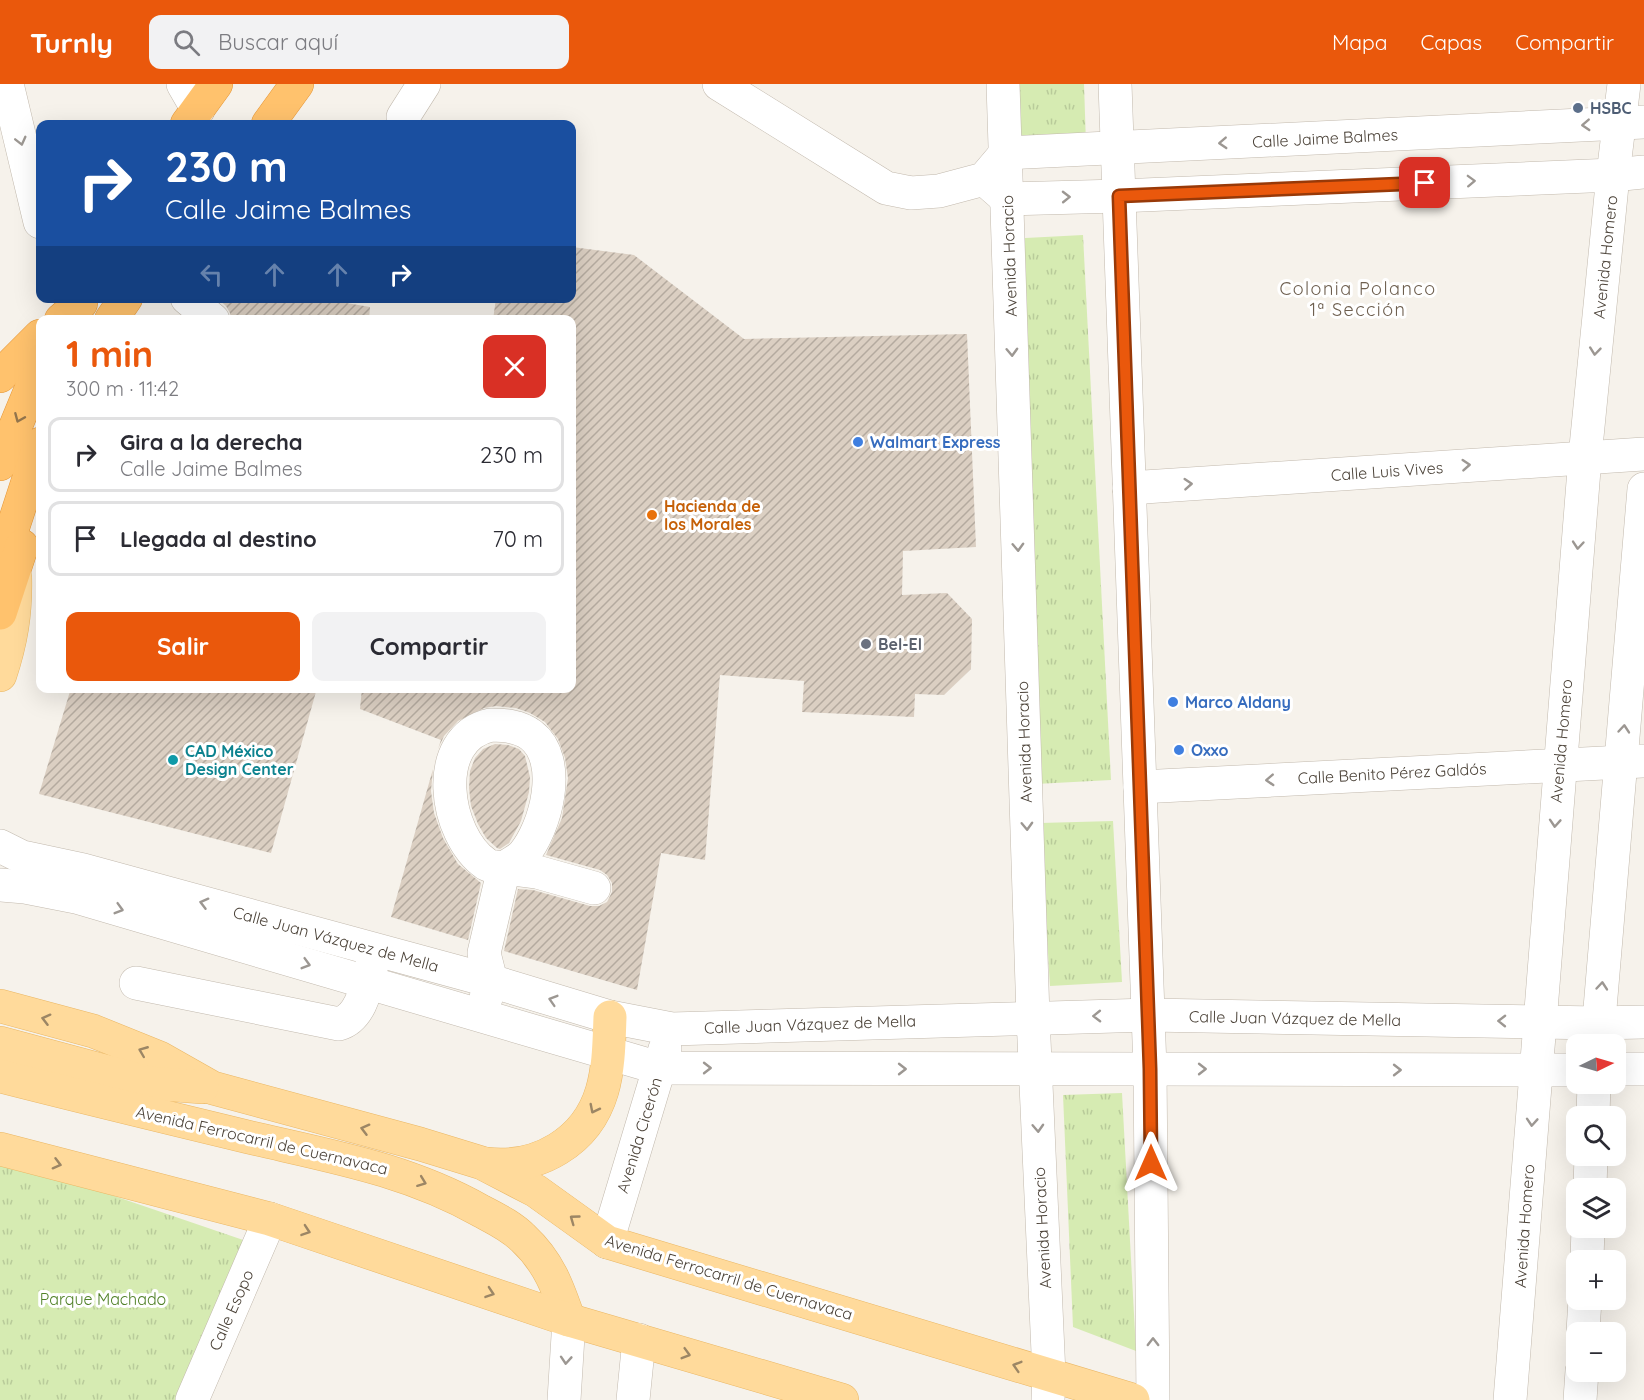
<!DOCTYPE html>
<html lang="es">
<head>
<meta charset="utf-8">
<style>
  :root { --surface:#fff; --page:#f2f2f3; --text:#2b2b33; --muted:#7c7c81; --line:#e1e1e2; --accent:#ea580c }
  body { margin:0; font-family:Quicksand,sans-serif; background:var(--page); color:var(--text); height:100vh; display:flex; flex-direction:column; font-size:22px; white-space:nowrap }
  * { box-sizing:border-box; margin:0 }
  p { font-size:20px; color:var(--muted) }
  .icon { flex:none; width:33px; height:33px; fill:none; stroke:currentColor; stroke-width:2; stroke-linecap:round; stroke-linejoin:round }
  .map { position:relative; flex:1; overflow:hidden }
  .drawer { position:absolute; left:36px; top:231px; width:540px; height:378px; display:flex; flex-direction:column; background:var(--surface); border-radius:12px; box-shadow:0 6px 24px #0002 }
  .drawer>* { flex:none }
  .banner { position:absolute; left:36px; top:36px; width:540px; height:183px; border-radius:12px; box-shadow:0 6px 24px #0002; background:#1a4fa0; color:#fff; overflow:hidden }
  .needle { width:39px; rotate:85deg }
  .fabs { position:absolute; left:1566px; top:950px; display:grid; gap:12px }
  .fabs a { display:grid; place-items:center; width:60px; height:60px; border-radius:12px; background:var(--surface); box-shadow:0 6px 24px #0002; font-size:30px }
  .pin { position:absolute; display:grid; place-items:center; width:51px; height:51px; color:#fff; margin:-26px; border-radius:12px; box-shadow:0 3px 9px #0006 }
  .me { position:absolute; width:66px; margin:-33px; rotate:0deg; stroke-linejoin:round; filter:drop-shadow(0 0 4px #0008) }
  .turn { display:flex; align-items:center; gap:21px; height:126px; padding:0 30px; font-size:27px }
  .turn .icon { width:78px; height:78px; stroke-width:2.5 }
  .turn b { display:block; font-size:42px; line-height:51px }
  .lanes { display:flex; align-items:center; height:57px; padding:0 30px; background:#0003; justify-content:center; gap:30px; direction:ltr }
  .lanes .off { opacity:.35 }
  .round { display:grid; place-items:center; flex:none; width:63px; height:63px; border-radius:12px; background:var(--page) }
  .summary { display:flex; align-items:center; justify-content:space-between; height:102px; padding:0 30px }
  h1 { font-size:36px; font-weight:800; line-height:45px; color:var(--accent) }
  .primary-button { display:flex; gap:12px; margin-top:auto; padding:12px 30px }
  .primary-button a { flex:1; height:69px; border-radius:12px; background:var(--accent); color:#fff; font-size:24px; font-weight:800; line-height:69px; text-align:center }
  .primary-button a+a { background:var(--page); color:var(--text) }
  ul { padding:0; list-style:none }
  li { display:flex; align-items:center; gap:18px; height:75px; margin:0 12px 9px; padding:0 18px; border:3px solid var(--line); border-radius:12px }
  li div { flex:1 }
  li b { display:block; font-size:22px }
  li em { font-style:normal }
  header { display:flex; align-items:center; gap:36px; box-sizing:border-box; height:84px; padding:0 30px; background:var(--accent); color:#fff }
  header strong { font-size:28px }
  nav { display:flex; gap:33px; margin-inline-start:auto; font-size:21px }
  .search { width:420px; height:54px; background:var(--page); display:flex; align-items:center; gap:15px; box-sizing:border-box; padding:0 21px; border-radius:12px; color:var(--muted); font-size:22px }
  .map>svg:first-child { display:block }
</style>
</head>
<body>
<header>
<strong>Turnly</strong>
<div class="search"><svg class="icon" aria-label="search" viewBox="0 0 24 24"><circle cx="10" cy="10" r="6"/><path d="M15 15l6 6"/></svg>Buscar aquí</div>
<nav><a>Mapa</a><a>Capas</a><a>Compartir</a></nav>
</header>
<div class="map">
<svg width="1644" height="1316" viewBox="0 0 1644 1316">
  <defs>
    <pattern id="park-tufts" width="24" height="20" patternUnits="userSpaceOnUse" patternTransform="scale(1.5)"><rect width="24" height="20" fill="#d6ebb2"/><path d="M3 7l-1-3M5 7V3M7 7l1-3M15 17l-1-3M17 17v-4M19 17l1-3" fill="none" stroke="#b9cb9a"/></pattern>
    <pattern id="building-hatch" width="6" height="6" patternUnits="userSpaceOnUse" patternTransform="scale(1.5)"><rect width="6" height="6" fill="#dbcfc2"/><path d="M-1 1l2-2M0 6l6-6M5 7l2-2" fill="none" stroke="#b4aa9f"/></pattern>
  </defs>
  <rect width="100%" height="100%" fill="#f6f2eb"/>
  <g fill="url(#park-tufts)">
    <polygon points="1011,0 1084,0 1086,60 1014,63"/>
    <polygon points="1083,151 1111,696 1036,700 1008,155"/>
    <polygon points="1113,737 1122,898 1050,902 1040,739"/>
    <polygon points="1122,1009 1136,1267 1073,1243 1063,1011"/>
    <polygon points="0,1073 252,1159 186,1316 0,1316"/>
  </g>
  <g fill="url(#building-hatch)">
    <polygon points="572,163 634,171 744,255 967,250 976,463 903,467 902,511 947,509 972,535 971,585 944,611 915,610 914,633 802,628 804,597 720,591 705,776 661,769 637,906 504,867 518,805 533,806 590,822 599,822 607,818 612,808 612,799 607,791 600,786 546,771 562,734 568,694 565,674 558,655 545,638 530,629 516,624 496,622 484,624 458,637 444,652 438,665 441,656 360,625 362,604 572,604 572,236 493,236 496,214 572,214"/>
    <polygon points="217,214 317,214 370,223 369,236 231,236 230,229 226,222"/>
    <polygon points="71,604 317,604 271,769 39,710"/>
    <polygon points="495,660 508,661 519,665 525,672 530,693 529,708 521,737 509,759 500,765 497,764 486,754 478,740 471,722 469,704 470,687 475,674 483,665"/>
    <polygon points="433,685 431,707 434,729 443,754 458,780 481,799 468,856 391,833"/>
  </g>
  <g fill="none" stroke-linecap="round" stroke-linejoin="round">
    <g stroke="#c2b9ad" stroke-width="34">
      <g id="minor">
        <polyline points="7,0 40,138"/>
        <polyline points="183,0 198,26"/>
        <polyline points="719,0 886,104 911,109 939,107 984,95 1006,69 1644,38"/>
        <polyline points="1003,0 1033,933 1049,1291 1048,1316"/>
        <polyline points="1115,0 1150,985 1153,1316"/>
        <polyline points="403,33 424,0"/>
        <polyline points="991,101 1007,115 1119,112 1613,91 1644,88"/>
        <polyline points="187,214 213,236"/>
        <polyline points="1129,404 1644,370"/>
        <path d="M491,641C505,641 519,642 531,651C564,676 546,744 523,771C518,776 510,780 504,784C498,783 490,783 486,780C444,751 430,654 491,641Z"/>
        <polyline points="1140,703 1642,677"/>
        <polyline points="0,762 22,773 83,786 491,897 610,933 672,945 1149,931 1598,939 1644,938"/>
        <polyline points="0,801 25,803 76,813 659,984 1576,986"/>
        <path d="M136,899L339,940C363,933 367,898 373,877"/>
        <polyline points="486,914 491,897 484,869 504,784 537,788 594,804"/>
        <polyline points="1597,960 1644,405"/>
        <polyline points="1616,985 1644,985"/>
        <polyline points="1593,1032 1594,999"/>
        <polyline points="1590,1104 1591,1071"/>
        <polyline points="607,1158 665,965"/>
        <polyline points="1587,1176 1588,1143"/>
        <polyline points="1583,1248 1585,1215"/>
        <polyline points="192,1316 270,1135"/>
        <polyline points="564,1316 569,1236"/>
        <polyline points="633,1316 639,1256"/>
        <polyline points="1510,1316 1585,373 1613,91 1624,0"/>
        <polyline points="1580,1316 1582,1287"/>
      </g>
    </g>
    <g stroke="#eab765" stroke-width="34">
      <g id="major">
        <path d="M0,591C11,558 16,529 15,493"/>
        <polyline points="0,922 93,947 160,974 213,1004 420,1060 482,1079 536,1107 607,1158 1133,1316"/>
        <polyline points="0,959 149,999 202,1003"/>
        <path d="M0,992C82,1013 165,1033 248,1053C329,1072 407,1085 481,1127C496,1135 511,1142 523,1154C549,1178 558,1204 569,1236"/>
        <polyline points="0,1065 270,1135 569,1236 842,1316"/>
        <path d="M486,1080C538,1086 587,1058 602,1007C609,983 609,958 610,933"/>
      </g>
    </g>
    <g stroke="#e59636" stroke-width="34">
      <g id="highway">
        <polyline points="187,40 216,0"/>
        <polyline points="268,40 297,0"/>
        <polyline points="61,236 81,219"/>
        <polyline points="111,236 126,214"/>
        <polyline points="0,292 40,252"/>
        <polyline points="0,380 31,305 40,289"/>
        <polyline points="0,483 40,360"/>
        <polyline points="0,529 22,462"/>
      </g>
    </g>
    <use href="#minor" stroke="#fff" stroke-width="33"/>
    <use href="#major" stroke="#ffda9b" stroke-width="33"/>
    <use href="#highway" stroke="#ffc26d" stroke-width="33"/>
  </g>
  <defs><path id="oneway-chevron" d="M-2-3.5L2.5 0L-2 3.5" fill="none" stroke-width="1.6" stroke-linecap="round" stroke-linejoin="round" transform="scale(1.5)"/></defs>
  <g stroke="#9c9792">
    <use href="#oneway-chevron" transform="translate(1586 41) rotate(177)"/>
    <use href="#oneway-chevron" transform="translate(21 57) rotate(76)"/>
    <use href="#oneway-chevron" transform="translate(1223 59) rotate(177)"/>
    <use href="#oneway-chevron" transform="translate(1471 97) rotate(-2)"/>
    <use href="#oneway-chevron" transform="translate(1066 113) rotate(-1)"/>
    <use href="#oneway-chevron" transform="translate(1595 267) rotate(96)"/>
    <use href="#oneway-chevron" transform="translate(1012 268) rotate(88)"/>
    <use href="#oneway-chevron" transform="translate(1466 381) rotate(-4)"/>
    <use href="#oneway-chevron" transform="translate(1188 400) rotate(-4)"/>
    <use href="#oneway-chevron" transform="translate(1578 461) rotate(95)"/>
    <use href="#oneway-chevron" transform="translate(1018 463) rotate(88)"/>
    <use href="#oneway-chevron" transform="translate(1624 645) rotate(-85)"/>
    <use href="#oneway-chevron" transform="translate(1270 696) rotate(177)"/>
    <use href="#oneway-chevron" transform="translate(1555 739) rotate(94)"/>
    <use href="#oneway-chevron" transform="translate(1027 742) rotate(88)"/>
    <use href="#oneway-chevron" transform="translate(204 819) rotate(-165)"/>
    <use href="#oneway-chevron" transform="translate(119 825) rotate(16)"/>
    <use href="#oneway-chevron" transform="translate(306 880) rotate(16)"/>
    <use href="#oneway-chevron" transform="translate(1602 902) rotate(-85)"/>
    <use href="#oneway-chevron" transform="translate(553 916) rotate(-163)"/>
    <use href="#oneway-chevron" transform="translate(1097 932) rotate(179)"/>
    <use href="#oneway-chevron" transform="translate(1502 937) rotate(-179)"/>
    <use href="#oneway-chevron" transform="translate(707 984)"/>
    <use href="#oneway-chevron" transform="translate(902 985)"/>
    <use href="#oneway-chevron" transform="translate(1202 985)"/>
    <use href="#oneway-chevron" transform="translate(1397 986)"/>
    <use href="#oneway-chevron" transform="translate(1532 1038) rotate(94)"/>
    <use href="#oneway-chevron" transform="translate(1038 1044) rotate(87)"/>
    <use href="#oneway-chevron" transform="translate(1153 1258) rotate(-90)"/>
    <use href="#oneway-chevron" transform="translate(566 1276) rotate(94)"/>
  </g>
  <use stroke="#93754d" href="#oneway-chevron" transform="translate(19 334) rotate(113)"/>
  <g stroke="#9c8665">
    <use href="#oneway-chevron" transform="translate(46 935) rotate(-165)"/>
    <use href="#oneway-chevron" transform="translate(143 967) rotate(-158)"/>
    <use href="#oneway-chevron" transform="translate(594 1025) rotate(117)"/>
    <use href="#oneway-chevron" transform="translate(365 1045) rotate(-165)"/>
    <use href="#oneway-chevron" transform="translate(57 1080) rotate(15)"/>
    <use href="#oneway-chevron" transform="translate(422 1098) rotate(21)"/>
    <use href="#oneway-chevron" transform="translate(574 1135) rotate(-144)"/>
    <use href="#oneway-chevron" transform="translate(306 1147) rotate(19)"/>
    <use href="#oneway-chevron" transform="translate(490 1209) rotate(19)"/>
    <use href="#oneway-chevron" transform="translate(686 1270) rotate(16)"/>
    <use href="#oneway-chevron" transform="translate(1017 1282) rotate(-163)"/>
  </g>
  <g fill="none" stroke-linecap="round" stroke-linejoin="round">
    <g stroke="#983908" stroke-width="15">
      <polyline id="route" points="1151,1079 1150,985 1119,112 1425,99"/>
    </g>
    <use href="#route" stroke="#ea580c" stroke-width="10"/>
  </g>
  <circle fill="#5c6f8a" stroke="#fff" stroke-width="2" cx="1578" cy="24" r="6"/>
  <g fill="#3f7fe0" stroke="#fff" stroke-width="2">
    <circle cx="858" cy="358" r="6"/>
    <circle cx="1173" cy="618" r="6"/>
    <circle cx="1179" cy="666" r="6"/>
  </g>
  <circle fill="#e8710a" stroke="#fff" stroke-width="2" cx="652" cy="431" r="6"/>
  <circle fill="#6b7280" stroke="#fff" stroke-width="2" cx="866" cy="560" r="6"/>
  <circle fill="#0f9aa8" stroke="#fff" stroke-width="2" cx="173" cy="676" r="6"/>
  <g text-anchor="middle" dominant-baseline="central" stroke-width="6" stroke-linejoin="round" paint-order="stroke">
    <g font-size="16" font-weight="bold" fill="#4e5e75" stroke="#fff" text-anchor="start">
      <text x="1590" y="24">HSBC</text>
    </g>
    <g font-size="16" fill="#4b4238" stroke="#fff">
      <text transform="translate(1325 54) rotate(-3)">Calle Jaime Balmes</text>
      <text transform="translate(1009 172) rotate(-92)">Avenida Horacio</text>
      <text transform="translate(1605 173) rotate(-84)">Avenida Homero</text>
      <text transform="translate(1387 387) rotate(-4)">Calle Luis Vives</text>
      <text transform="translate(1561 657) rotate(-85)">Avenida Homero</text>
      <text transform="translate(1024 658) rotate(-92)">Avenida Horacio</text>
      <text transform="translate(1392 689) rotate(-3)">Calle Benito Pérez Galdós</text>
      <text transform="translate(336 855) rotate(15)">Calle Juan Vázquez de Mella</text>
      <text transform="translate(1295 934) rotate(1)">Calle Juan Vázquez de Mella</text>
      <text transform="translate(810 940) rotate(-2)">Calle Juan Vázquez de Mella</text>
      <text transform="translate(639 1051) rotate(-73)">Avenida Cicerón</text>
      <text transform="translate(262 1056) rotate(13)">Avenida Ferrocarril de Cuernavaca</text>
      <text transform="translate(1524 1142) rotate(-86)">Avenida Homero</text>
      <text transform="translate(1042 1144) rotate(-93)">Avenida Horacio</text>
      <text transform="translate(729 1193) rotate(17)">Avenida Ferrocarril de Cuernavaca</text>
      <text transform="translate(231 1226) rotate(-66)">Calle Esopo</text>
    </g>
    <g font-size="16" font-weight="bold" fill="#366cbe" stroke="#fff" text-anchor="start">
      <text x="870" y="358">Walmart Express</text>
      <text x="1185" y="618">Marco Aldany</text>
      <text x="1191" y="666">Oxxo</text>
    </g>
    <g font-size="16" font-weight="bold" fill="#c56008" stroke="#fff" text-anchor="start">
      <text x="664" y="422">Hacienda de<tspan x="664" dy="18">los Morales</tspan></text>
    </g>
    <g font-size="16" font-weight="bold" fill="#5b616d" stroke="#fff" text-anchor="start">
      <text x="878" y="560">Bel-El</text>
    </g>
    <g font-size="16" font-weight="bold" fill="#0d838f" stroke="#fff" text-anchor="start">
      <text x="185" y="667">CAD México<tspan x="185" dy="18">Design Center</tspan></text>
    </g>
    <g font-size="16" fill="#508127" stroke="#fff">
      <text x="103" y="1215">Parque Machado</text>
    </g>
    <g font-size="18" letter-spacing="1.5" fill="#6e5f4f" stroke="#fff">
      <text x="1358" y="204">Colonia Polanco<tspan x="1358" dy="21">1ª Sección</tspan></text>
    </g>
  </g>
</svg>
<div class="fabs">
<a><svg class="needle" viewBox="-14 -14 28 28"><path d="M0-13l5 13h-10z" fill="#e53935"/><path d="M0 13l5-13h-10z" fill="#7c7c81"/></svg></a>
<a><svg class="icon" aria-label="search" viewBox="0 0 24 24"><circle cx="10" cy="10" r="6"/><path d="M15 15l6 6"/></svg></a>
<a><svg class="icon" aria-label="layers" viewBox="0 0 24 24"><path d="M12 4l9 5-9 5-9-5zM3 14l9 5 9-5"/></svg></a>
<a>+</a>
<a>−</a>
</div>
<div class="pin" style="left:1425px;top:99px;background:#d93025"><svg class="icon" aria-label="arrive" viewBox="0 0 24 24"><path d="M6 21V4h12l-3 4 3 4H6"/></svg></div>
<svg class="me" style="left:1151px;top:1079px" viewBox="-20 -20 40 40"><path d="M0-17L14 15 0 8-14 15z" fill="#ea580c" stroke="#fff" stroke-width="4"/></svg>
<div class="banner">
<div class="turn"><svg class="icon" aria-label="right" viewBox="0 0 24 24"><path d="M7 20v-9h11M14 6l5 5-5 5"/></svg><div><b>230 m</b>Calle Jaime Balmes</div></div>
<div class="lanes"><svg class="icon off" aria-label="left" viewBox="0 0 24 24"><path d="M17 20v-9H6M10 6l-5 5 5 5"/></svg><svg class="icon off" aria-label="ahead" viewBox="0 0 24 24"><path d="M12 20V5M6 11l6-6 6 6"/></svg><svg class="icon off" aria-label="ahead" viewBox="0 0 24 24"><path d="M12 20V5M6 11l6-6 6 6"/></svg><svg class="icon" aria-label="right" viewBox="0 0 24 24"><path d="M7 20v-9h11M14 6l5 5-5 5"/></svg></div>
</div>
<section class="drawer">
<div class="summary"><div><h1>1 min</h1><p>300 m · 11:42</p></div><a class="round" style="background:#d93025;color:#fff"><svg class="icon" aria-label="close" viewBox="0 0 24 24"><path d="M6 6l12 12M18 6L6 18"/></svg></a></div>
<ul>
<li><svg class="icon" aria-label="right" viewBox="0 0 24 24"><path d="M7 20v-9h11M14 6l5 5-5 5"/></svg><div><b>Gira a la derecha</b><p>Calle Jaime Balmes</p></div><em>230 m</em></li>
<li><svg class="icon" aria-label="arrive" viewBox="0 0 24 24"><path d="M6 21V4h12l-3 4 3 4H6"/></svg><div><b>Llegada al destino</b></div><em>70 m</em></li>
</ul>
<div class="primary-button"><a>Salir</a><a>Compartir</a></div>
</section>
</div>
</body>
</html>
